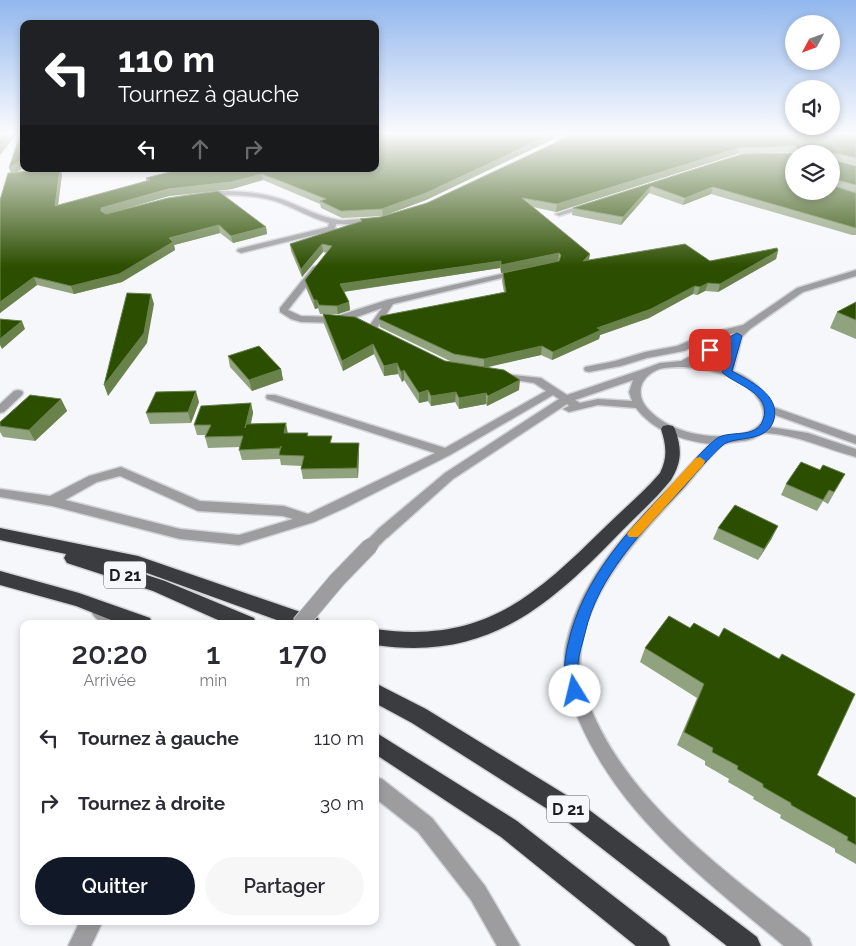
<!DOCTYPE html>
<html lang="fr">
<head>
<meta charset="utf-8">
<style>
  :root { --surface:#fff; --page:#f7f7f7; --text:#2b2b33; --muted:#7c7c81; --accent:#111827 }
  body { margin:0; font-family:Raleway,sans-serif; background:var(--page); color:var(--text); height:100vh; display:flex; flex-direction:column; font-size:19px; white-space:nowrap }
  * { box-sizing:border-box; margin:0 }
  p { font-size:16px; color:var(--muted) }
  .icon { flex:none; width:28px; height:28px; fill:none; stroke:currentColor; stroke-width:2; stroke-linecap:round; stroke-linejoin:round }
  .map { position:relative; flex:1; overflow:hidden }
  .panel { position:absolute; left:20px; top:620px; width:359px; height:305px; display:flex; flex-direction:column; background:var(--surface); border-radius:10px; box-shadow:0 2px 8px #0003 }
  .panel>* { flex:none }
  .top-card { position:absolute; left:20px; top:20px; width:359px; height:152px; border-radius:10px; box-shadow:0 2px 8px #0003; background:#202124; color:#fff; overflow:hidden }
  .needle { width:32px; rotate:229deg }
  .fabs { position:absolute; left:785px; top:15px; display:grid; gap:10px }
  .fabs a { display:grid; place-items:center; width:55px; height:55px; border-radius:50%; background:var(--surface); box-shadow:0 2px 8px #0003; font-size:25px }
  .pin { position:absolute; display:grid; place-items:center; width:42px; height:42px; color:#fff; margin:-21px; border-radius:10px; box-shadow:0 2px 8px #0006 }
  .me { position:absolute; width:55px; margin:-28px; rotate:351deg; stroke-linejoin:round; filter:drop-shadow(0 0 4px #0008) }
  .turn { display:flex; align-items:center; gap:18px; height:105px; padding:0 15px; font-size:22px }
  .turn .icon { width:65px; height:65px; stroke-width:2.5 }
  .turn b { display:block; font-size:35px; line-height:42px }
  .lanes { display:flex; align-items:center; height:48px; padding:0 15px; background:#0003; justify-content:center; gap:25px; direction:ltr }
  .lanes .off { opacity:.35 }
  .eta { display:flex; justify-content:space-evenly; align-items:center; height:85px; text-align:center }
  .eta b { font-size:30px; font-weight:600; line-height:35px }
  .primary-button { display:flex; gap:10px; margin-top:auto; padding:10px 15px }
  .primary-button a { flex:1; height:58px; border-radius:30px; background:var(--accent); color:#fff; font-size:20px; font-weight:600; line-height:58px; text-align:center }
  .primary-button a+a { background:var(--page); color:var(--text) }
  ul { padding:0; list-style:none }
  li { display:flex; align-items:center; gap:15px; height:65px; padding:0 15px }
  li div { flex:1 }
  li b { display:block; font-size:19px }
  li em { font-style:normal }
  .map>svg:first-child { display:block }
</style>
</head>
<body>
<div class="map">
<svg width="856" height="946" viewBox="0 0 856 946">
  <rect width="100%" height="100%" fill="#f6f7fb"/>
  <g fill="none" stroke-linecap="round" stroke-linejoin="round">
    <g stroke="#d3d4d8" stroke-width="3">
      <g id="minor">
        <path d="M215,191C239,191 262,192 284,200C302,207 319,217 339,220C349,221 368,216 377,222L367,225L336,224L335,230L241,253L237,251L238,249L328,227L329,223C310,218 293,207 275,201C243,192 210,195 178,200L175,198L190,194Z"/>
        <polygon points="589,203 593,205 591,206 559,216 555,214"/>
        <polygon points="316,266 320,269 288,310 301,316 334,317 387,300 519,270 523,273 393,304 375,331 372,332 367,329 382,308 340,323 301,322 291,319 280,312 280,308 313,267"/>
        <path d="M856,270V276L803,292L750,329L742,337L733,371C752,378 764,389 773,407L856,436V444L775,415L770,427L808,433L856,449V457C826,449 798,435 766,433C761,433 757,437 752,439C743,442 734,441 725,444C717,446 693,478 686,486C637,539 558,616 586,696C623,801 726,871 809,938L812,946H784C706,881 622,818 580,723C567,693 559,668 568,636C584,575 629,529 671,485C684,471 697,457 710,444C683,441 653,431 636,408L598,405L569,412L563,409L569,406L567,404L453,479L387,538H377L375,534L377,530L445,473L559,399L553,395L450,455L345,508L314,522L239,545L180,539L52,506L0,497V489L50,496L89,476L121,467L200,501L284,506L308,514L435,453L267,399L266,397L267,395H275L445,448L546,391L534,383L494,377L493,375L494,373L541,378L567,395L641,370L660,363L681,361L735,333L712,338L684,351L647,358L621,366L589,372L585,371L584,369L585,367L615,361L645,352L677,346L706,334L743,325L797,288ZM730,344L723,368L695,362ZM683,367C711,370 745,375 760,402C763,408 766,416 761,423C754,432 740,435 730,436C702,438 669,431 649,410C635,396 639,378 657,370C664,367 675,367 683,367ZM633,380L629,392L632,401L598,399L580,403L575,400ZM120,476L198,511L283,516L293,519L239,535L180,529L65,500L97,482Z"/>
        <polygon points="18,390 22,391 23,393 22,395 4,412 0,413 0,404 14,391"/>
        <path d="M100,607L124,619L126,624C113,624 99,626 92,613L95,609Z"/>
        <polygon points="375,777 382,779 432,818 485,886 520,946 497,946 471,900 418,832 375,798"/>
        <polygon points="80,921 103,921 91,946 68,946"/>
      </g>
    </g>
    <g stroke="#d3d4d8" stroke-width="3">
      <g id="highway">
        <path d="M668,425L673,426L675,429C682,449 682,462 671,480C654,501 633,519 615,538C544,611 483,661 375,645V629C481,644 532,599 603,529C622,510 643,493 660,473C668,457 666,445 661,429L663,426Z"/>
        <polygon points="0,528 138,556 318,618 320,624 288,624 136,569 113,564 165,581 254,618 256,624 227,624 153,591 67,563 64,558 66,554 0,540"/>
        <polygon points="0,571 79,593 150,618 152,624 121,624 76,606 0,585"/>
        <polygon points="375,683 426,709 584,806 757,937 761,946 727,946 568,822 412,723 375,703"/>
        <polygon points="375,732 517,821 666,937 670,946 636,946 501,837 375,754"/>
      </g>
    </g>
    <use href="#minor" fill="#9d9d9f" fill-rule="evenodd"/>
    <use href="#highway" fill="#3b3c3f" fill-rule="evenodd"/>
    <g stroke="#d3d4d8" stroke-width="15" stroke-linecap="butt">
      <polyline id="minor-bridge-far1" points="369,547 382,534"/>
    </g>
    <g stroke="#d3d4d8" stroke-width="18" stroke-linecap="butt">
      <polyline id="minor-bridge" points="300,624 337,580 370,546"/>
    </g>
    <use href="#minor-bridge-far1" stroke="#9d9d9f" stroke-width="12"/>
    <use href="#minor-bridge" stroke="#9d9d9f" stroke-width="16"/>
  </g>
  <g fill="#91a27e">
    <polygon points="24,134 24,167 16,173 62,174 58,205 146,181 146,178 180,169 375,169 436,134 564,134 426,200 383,216 342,218 321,208 320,204 263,180 232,189 169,196 128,208 266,227 267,234 233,243 220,233 174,245 175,250 122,282 74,294 37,285 0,313 11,173"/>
    <polygon points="856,134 856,165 833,160 856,166 856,235 852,235 711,194 683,205 649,193 621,225 572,215 573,208 742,154 794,153 794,152 737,154 556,212 533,207 590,254 589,260 710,261 778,251 776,259 718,292 705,291 697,295 693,294 649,318 600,335 599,339 552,360 541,355 485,367 519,390 487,406 486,404 459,409 455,402 431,406 428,401 419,403 404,380 402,382 398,374 384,376 374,354 343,371 324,324 323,314 445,361 452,362 380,327 379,319 504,292 502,281 503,273 558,261 501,273 500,268 344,292 349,302 350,310 338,314 320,314 318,308 315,309 306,288 305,280 327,253 323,252 302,277 291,251 290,244 360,221 360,219 380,217 427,203 555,143"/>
    <polygon points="856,302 856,339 830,328 837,312"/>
    <polygon points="228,356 281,369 283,380 252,391 230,367"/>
    <polygon points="61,399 67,411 35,441 3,437 0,432 0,422"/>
    <polygon points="199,402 191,423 150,424 146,413"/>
    <polygon points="251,403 253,413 251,424 288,433 308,433 308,436 333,443 359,443 359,453 358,478 303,479 301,469 302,466 281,465 280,459 242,460 239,450 240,447 208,448 205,437 206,435 197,435 194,425"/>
    <polygon points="820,470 845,474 828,504 823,501 817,511 781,495 786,484"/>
    <polygon points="718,528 772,538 758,560 713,539"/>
    <polygon points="669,616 817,775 856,798 856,864 835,852 835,849 780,818 781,815 753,799 754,797 728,782 729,779 705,765 705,761 677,745 697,698 640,662 645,648"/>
  </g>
  <g fill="#69814b">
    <polygon points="10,134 17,134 0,155 0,146"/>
    <polygon points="552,134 564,134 426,200 383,216 382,209"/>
    <polygon points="739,148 737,154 556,212 557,204"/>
    <polygon points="24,158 24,167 12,175 9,168"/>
    <polygon points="60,169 62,174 57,213 55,206"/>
    <polygon points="262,174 263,180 232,189 169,196 103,215 101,211 101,208 168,189"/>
    <polygon points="651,186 649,193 621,225 623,217"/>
    <polygon points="713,187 711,194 683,205 685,198"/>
    <polygon points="219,225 220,233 174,245 175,250 122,282 74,294 71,286 169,238"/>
    <polygon points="266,227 267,234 233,243 231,236"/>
    <polygon points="322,244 323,252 302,277 301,269"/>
    <polygon points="778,251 776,259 718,292 720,284"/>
    <polygon points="559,253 558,261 501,273 501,265"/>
    <polygon points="590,254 588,262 583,261"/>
    <polygon points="501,261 500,268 341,292 340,284"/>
    <polygon points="34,277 37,285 0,313 0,302"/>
    <polygon points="708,283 705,291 697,295 700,287"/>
    <polygon points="695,286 693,294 649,318 600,335 599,339 552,360 553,352 597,328"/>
    <polygon points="151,294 154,304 147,343 108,396 104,385"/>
    <polygon points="314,300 317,300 318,308 315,309"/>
    <polygon points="349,302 350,310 338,314 337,306"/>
    <polygon points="22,321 25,329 2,349 0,345 0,339"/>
    <polygon points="373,344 374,354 343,371 342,361"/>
    <polygon points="542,346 541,355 484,368 484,359"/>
    <polygon points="397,363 398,374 384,376 384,366"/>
    <polygon points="281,369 283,380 252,391 249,380"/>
    <polygon points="404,370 404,380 402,382 401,372"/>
    <polygon points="520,380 519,390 487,406 488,396"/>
    <polygon points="428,390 428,401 419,403 419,393"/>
    <polygon points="196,391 199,402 191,423 188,412"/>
    <polygon points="456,392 455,402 431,406 431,396"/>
    <polygon points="486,393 486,404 459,409 459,398"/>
    <polygon points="61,399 67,411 35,441 29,430"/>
    <polygon points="251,403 253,413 247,438 245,428"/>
    <polygon points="286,423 288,434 284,433"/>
    <polygon points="359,443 359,453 358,478 357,468"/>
    <polygon points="778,526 772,538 758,560 764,549"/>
  </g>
  <g fill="#2c4e00" stroke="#69814b">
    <polygon points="0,134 10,134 0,146"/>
    <polygon points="20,134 24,134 24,158 9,168"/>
    <polygon points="375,134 552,134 426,193 382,209 341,211 320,201 326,199 262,174 231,182 168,189 101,208 101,211 106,214 168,198 218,191 266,227 231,236 219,225 169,238 173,242 119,274 71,286 34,277 0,302 0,200 8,173 51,169 60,169 55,206 150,180 146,178 182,169 375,169"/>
    <polygon points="569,134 856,134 856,158 834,153 832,155 833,160 856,166 856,185 834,179 831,183 831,154 794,154 794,191 831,191 831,185 856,193 856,228 713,187 685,198 651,186 623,217 573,208 742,154 796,153 798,152 796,146 739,148 557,204 522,198 590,254 583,261 685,244 710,261 777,248 778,251 720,284 708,283 700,287 695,286 651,309 597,328 601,330 553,352 542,346 484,359 454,354 379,319 381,316 506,292 503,273 559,261 561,255 559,253 501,265 501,261 340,284 349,302 337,306 319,305 317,300 314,300 305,280 332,246 322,244 301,269 290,244 362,221 360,219 380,217 427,203 555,143"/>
    <polygon points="127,293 151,294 144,333 104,385"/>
    <polygon points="856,302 856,320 837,312"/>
    <polygon points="323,314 355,317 445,361 504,370 520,380 488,396 486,393 459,398 456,392 431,396 428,390 419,393 404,370 401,372 397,363 384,366 373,344 342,361"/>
    <polygon points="0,319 22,321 0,339"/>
    <polygon points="259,346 281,369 249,380 228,356"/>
    <polygon points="196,391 188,412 146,413 156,392"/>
    <polygon points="30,395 61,399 29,430 0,426 0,422"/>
    <polygon points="251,403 245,428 246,424 286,423 284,433 308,433 307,436 332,436 330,443 359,443 357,468 301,469 304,456 279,455 281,446 281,448 239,450 243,436 205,437 211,425 194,425 201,406"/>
    <polygon points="801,462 820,470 823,465 845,474 834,492 829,490 823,500 786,484"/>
    <polygon points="735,505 778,526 764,549 718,528"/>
    <polygon points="669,616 690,628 694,623 719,637 724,628 779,659 782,654 855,694 817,775 856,798 856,845 847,840 848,837 791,805 791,803 763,787 763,784 737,769 738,766 712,752 713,748 684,732 704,684 645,648"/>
  </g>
  <linearGradient id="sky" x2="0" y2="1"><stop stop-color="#92b7ee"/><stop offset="0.5" stop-color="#fbfbfd"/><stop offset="1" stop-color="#fbfbfd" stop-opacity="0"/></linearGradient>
  <rect width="856" height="267" fill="url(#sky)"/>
  <path fill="#1a73e8" stroke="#114b97" d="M737,333L742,336L732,371C749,381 780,394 774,419C768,442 741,436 726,443C719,446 688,482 681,490C642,531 598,576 585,633C583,642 579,653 578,663C578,674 586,686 581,696L575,698L570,696C562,680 564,661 568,644C583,577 630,528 677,480C689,467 702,450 716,439C729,429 756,440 763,420C773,393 735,385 722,372L731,343L713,352H707L706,350Z"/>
  <polygon fill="#f59e0b" points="700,457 705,461 704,464 638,537 629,537 627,534 629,531 696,458"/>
  <g text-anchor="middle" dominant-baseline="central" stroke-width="5" stroke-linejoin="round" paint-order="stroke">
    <g fill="#f6f7fb" stroke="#5e5e61" stroke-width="1">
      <rect x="104" y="561.5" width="42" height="27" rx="4"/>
      <rect x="547" y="795.5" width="42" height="27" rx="4"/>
    </g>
    <g font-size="16" font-weight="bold" fill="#1d1d1f">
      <text x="125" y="575">D 21</text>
      <text x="568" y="809">D 21</text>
    </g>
  </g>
</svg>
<div class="fabs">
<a><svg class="needle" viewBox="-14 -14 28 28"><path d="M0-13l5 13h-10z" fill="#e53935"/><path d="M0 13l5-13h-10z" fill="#7c7c81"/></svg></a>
<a><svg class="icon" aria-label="sound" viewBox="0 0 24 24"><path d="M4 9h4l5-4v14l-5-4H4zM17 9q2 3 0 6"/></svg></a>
<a><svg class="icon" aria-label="layers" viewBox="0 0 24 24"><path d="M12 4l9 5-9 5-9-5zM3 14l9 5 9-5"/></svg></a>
</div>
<div class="pin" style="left:710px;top:350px;background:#d93025"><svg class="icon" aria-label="arrive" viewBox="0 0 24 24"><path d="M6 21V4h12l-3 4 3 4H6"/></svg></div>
<svg class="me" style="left:575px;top:691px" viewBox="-20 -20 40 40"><circle r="19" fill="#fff"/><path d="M0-13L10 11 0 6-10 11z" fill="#1a73e8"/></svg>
<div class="top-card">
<div class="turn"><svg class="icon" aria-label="left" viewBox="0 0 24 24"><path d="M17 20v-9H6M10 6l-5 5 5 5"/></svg><div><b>110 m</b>Tournez à gauche</div></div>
<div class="lanes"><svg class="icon" aria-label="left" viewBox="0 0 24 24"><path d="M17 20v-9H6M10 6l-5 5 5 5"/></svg><svg class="icon off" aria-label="ahead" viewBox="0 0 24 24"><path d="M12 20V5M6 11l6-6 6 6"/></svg><svg class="icon off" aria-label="right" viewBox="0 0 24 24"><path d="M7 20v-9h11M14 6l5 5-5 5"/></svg></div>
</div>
<section class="panel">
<div class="eta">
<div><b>20:20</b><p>Arrivée</p></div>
<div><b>1</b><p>min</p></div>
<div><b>170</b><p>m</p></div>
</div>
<ul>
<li><svg class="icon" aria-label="left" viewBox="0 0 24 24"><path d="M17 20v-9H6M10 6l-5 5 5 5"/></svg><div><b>Tournez à gauche</b></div><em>110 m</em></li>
<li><svg class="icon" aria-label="right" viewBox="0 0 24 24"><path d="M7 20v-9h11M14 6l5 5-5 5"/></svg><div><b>Tournez à droite</b></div><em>30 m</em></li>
</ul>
<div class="primary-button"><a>Quitter</a><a>Partager</a></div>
</section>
</div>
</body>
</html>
